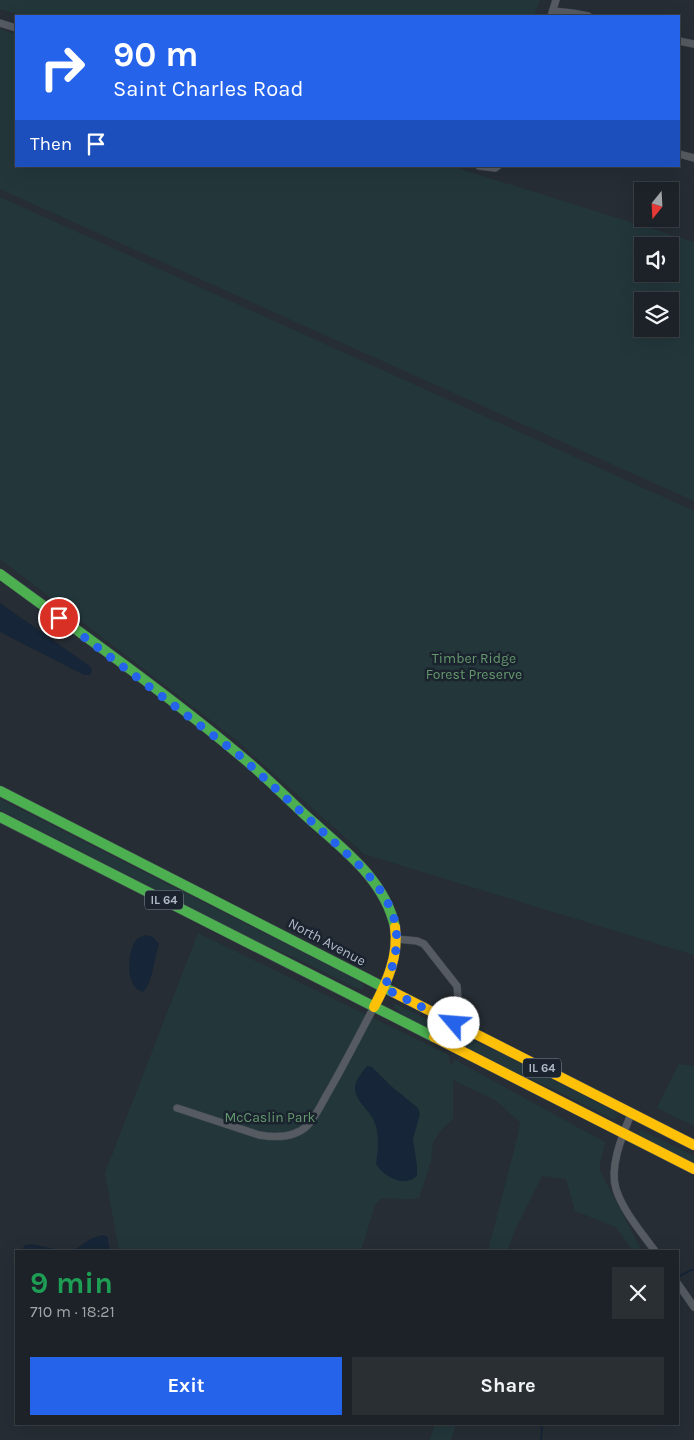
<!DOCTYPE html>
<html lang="en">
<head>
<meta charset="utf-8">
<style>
  :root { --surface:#1c2227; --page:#292f33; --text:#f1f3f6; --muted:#a0a4a7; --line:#3a3f44; --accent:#2563eb }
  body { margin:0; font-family:Karla,sans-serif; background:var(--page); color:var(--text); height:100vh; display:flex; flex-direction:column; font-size:19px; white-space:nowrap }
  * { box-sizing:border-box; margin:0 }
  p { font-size:16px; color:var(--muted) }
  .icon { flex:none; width:28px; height:28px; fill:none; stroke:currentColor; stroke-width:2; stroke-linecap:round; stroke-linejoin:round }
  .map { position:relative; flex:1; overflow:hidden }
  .sheet { position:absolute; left:15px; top:1250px; width:664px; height:175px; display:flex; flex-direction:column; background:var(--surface); border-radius:0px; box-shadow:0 5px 20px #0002,0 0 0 1px var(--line) }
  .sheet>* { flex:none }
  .top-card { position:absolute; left:15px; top:15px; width:665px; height:152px; border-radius:0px; box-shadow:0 5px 20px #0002,0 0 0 1px var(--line); background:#2563eb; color:#fff; overflow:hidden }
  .needle { width:32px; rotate:198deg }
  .buttons { position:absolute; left:634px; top:182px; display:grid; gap:10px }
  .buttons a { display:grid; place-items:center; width:45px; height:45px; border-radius:0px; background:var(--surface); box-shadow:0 5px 20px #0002,0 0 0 1px var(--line); font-size:25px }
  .pin { position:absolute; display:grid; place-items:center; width:42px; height:42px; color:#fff; margin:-21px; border:2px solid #fff; border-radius:50%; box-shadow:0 1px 5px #0007 }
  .me { position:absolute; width:55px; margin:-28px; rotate:297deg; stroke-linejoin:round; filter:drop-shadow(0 0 4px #0008) }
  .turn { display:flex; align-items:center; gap:18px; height:105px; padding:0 15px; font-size:22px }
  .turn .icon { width:65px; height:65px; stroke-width:2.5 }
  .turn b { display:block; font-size:35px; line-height:42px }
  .then { display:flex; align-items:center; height:48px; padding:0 15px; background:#0003; gap:10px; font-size:19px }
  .round { display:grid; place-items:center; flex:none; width:52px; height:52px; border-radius:0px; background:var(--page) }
  .overview { display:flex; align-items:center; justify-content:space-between; height:85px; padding:0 15px }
  h1 { font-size:30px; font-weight:700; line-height:38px; color:#1e9e55 }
  .button { display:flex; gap:10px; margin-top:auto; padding:10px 15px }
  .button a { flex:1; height:58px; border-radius:0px; background:var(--accent); color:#fff; font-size:20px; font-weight:700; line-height:58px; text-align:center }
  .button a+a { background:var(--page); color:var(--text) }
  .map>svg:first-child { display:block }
</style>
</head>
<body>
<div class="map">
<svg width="694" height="1440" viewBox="0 0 694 1440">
  <rect width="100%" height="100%" fill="#262d34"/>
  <g fill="#23373a" fill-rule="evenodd">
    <polygon points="0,0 540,0 534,16 24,16 0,9"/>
    <path d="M0,29L16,34V166H451L694,242V501L0,189ZM642,246H670V274H642ZM642,301H670V329H642Z"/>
    <polygon points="0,197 694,511 694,955 364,854 235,739 0,559"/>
    <polygon points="0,799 359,981 364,986 362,990 356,988 308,964 261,943 0,810"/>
    <path d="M198,933L449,1055L450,1066L455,1060L605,1142L599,1169L642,1251H633L616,1227L575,1211L566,1179L542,1176L516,1228L507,1251H488L518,1135L520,1122L495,1100L453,1080V1119L440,1131L433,1143L431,1161L419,1198C406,1201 394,1197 381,1199L375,1205L361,1251H119L105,1173Z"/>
    <polygon points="395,1004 500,1053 612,1110 618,1115 616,1119 610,1118 557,1091 506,1068 404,1016 393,1007"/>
    <polygon points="679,1064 694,1066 694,1126 657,1108"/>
    <polygon points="641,1130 694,1156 694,1164 643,1137 639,1133"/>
    <polygon points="435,1424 456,1424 451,1440 430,1440"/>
  </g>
  <g fill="#162537">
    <polygon points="0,603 91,667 92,672 90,675 84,675 0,632"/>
    <path d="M145,935L153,937L159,944C155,956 152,985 143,992C125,989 126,949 138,938C140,937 143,936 145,935Z"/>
    <path d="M367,1066L372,1067L391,1086L418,1108L420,1114L413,1139L417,1166V1176C404,1188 384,1177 376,1164C378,1149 380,1135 374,1121C372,1116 368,1112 365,1108C350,1090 353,1083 367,1066Z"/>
    <polygon points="102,1235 107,1236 110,1251 73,1251 90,1239"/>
    <polygon points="32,1244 59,1250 62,1251 21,1251 25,1245"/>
  </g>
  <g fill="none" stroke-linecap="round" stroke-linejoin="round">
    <g stroke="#162537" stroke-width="2">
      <polyline points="678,1277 691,1270 694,1270"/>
      <polyline points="540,1424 542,1428 541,1440"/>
    </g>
    <g stroke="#434951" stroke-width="8">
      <g id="street">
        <polyline points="553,11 572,13 588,16"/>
        <polyline points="551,16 556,0"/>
        <polyline points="0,23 16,28"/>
        <polyline points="679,41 694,44"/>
        <polyline points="679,154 694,158"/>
        <polyline points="479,166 495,168 498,166"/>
        <polyline points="397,939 417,941 424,944 457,986 458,998"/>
        <path d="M177,1108L259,1135C276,1138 294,1138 307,1126C315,1118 321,1105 326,1096C343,1067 358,1037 374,1007"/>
        <path d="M631,1114C623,1134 609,1166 616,1189C623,1211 641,1232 655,1251"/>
        <polyline points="678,1284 694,1307"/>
      </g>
    </g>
    <g stroke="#434951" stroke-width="11">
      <g id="fast">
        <path d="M0,574C83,635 169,695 248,762C268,779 286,797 304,814C340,847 384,877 395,927"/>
        <polyline points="0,791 393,992"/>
        <polyline points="0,817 434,1037"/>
      </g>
    </g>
    <g stroke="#434951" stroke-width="11">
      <g id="slow">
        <polyline points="393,992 694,1145"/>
        <path d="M374,1007C387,982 399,956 395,927"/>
        <polyline points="434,1037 694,1169"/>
      </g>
    </g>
    <use href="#street" stroke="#565b62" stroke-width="7"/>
    <use href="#fast" stroke="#4caf50" stroke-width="10"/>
    <use href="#slow" stroke="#ffc107" stroke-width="10"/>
  </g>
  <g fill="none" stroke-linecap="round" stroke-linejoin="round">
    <path stroke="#2563eb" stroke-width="9" stroke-dasharray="0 16.2" d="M59,618L239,755L358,864C397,904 408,935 384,988L454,1023"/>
  </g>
  <g text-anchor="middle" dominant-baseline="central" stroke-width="5" stroke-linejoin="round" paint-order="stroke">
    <g fill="#1a232e" stroke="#828c98" stroke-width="1">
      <rect x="145" y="890.5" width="38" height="19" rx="4"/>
      <rect x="523" y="1058.5" width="38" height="19" rx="4"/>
    </g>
    <g font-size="12" font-weight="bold" fill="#afb9c6">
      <text x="164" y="900">IL 64</text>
      <text x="542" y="1068">IL 64</text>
    </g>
    <g font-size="14" fill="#65986e" stroke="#1a232e">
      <text x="474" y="658">Timber Ridge<tspan x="474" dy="16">Forest Preserve</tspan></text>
      <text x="270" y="1117">McCaslin Park</text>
    </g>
    <g font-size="14" fill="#afb9c6" stroke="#1a232e">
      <text transform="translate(327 942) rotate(28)">North Avenue</text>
    </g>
  </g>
</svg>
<div class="buttons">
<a><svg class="needle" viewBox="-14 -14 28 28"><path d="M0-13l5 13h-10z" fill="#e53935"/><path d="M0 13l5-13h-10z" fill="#a0a4a7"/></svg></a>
<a><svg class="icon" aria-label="sound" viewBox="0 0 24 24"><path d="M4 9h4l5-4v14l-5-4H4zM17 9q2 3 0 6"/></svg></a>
<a><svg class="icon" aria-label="layers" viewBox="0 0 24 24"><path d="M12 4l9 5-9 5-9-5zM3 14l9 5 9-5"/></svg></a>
</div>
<div class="pin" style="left:59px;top:618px;background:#d93025"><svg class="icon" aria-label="arrive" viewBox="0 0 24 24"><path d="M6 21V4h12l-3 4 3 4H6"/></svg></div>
<svg class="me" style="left:454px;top:1023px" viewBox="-20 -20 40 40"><circle r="19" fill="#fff"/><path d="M0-13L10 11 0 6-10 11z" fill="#2563eb"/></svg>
<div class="top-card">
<div class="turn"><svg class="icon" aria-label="right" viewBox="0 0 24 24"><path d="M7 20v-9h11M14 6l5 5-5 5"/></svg><div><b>90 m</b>Saint Charles Road</div></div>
<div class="then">Then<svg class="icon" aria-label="arrive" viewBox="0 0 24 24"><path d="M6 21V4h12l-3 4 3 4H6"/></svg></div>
</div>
<section class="sheet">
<div class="overview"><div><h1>9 min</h1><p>710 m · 18:21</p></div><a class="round"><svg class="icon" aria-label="close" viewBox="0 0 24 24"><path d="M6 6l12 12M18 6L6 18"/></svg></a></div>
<div class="button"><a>Exit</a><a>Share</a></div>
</section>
</div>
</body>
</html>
